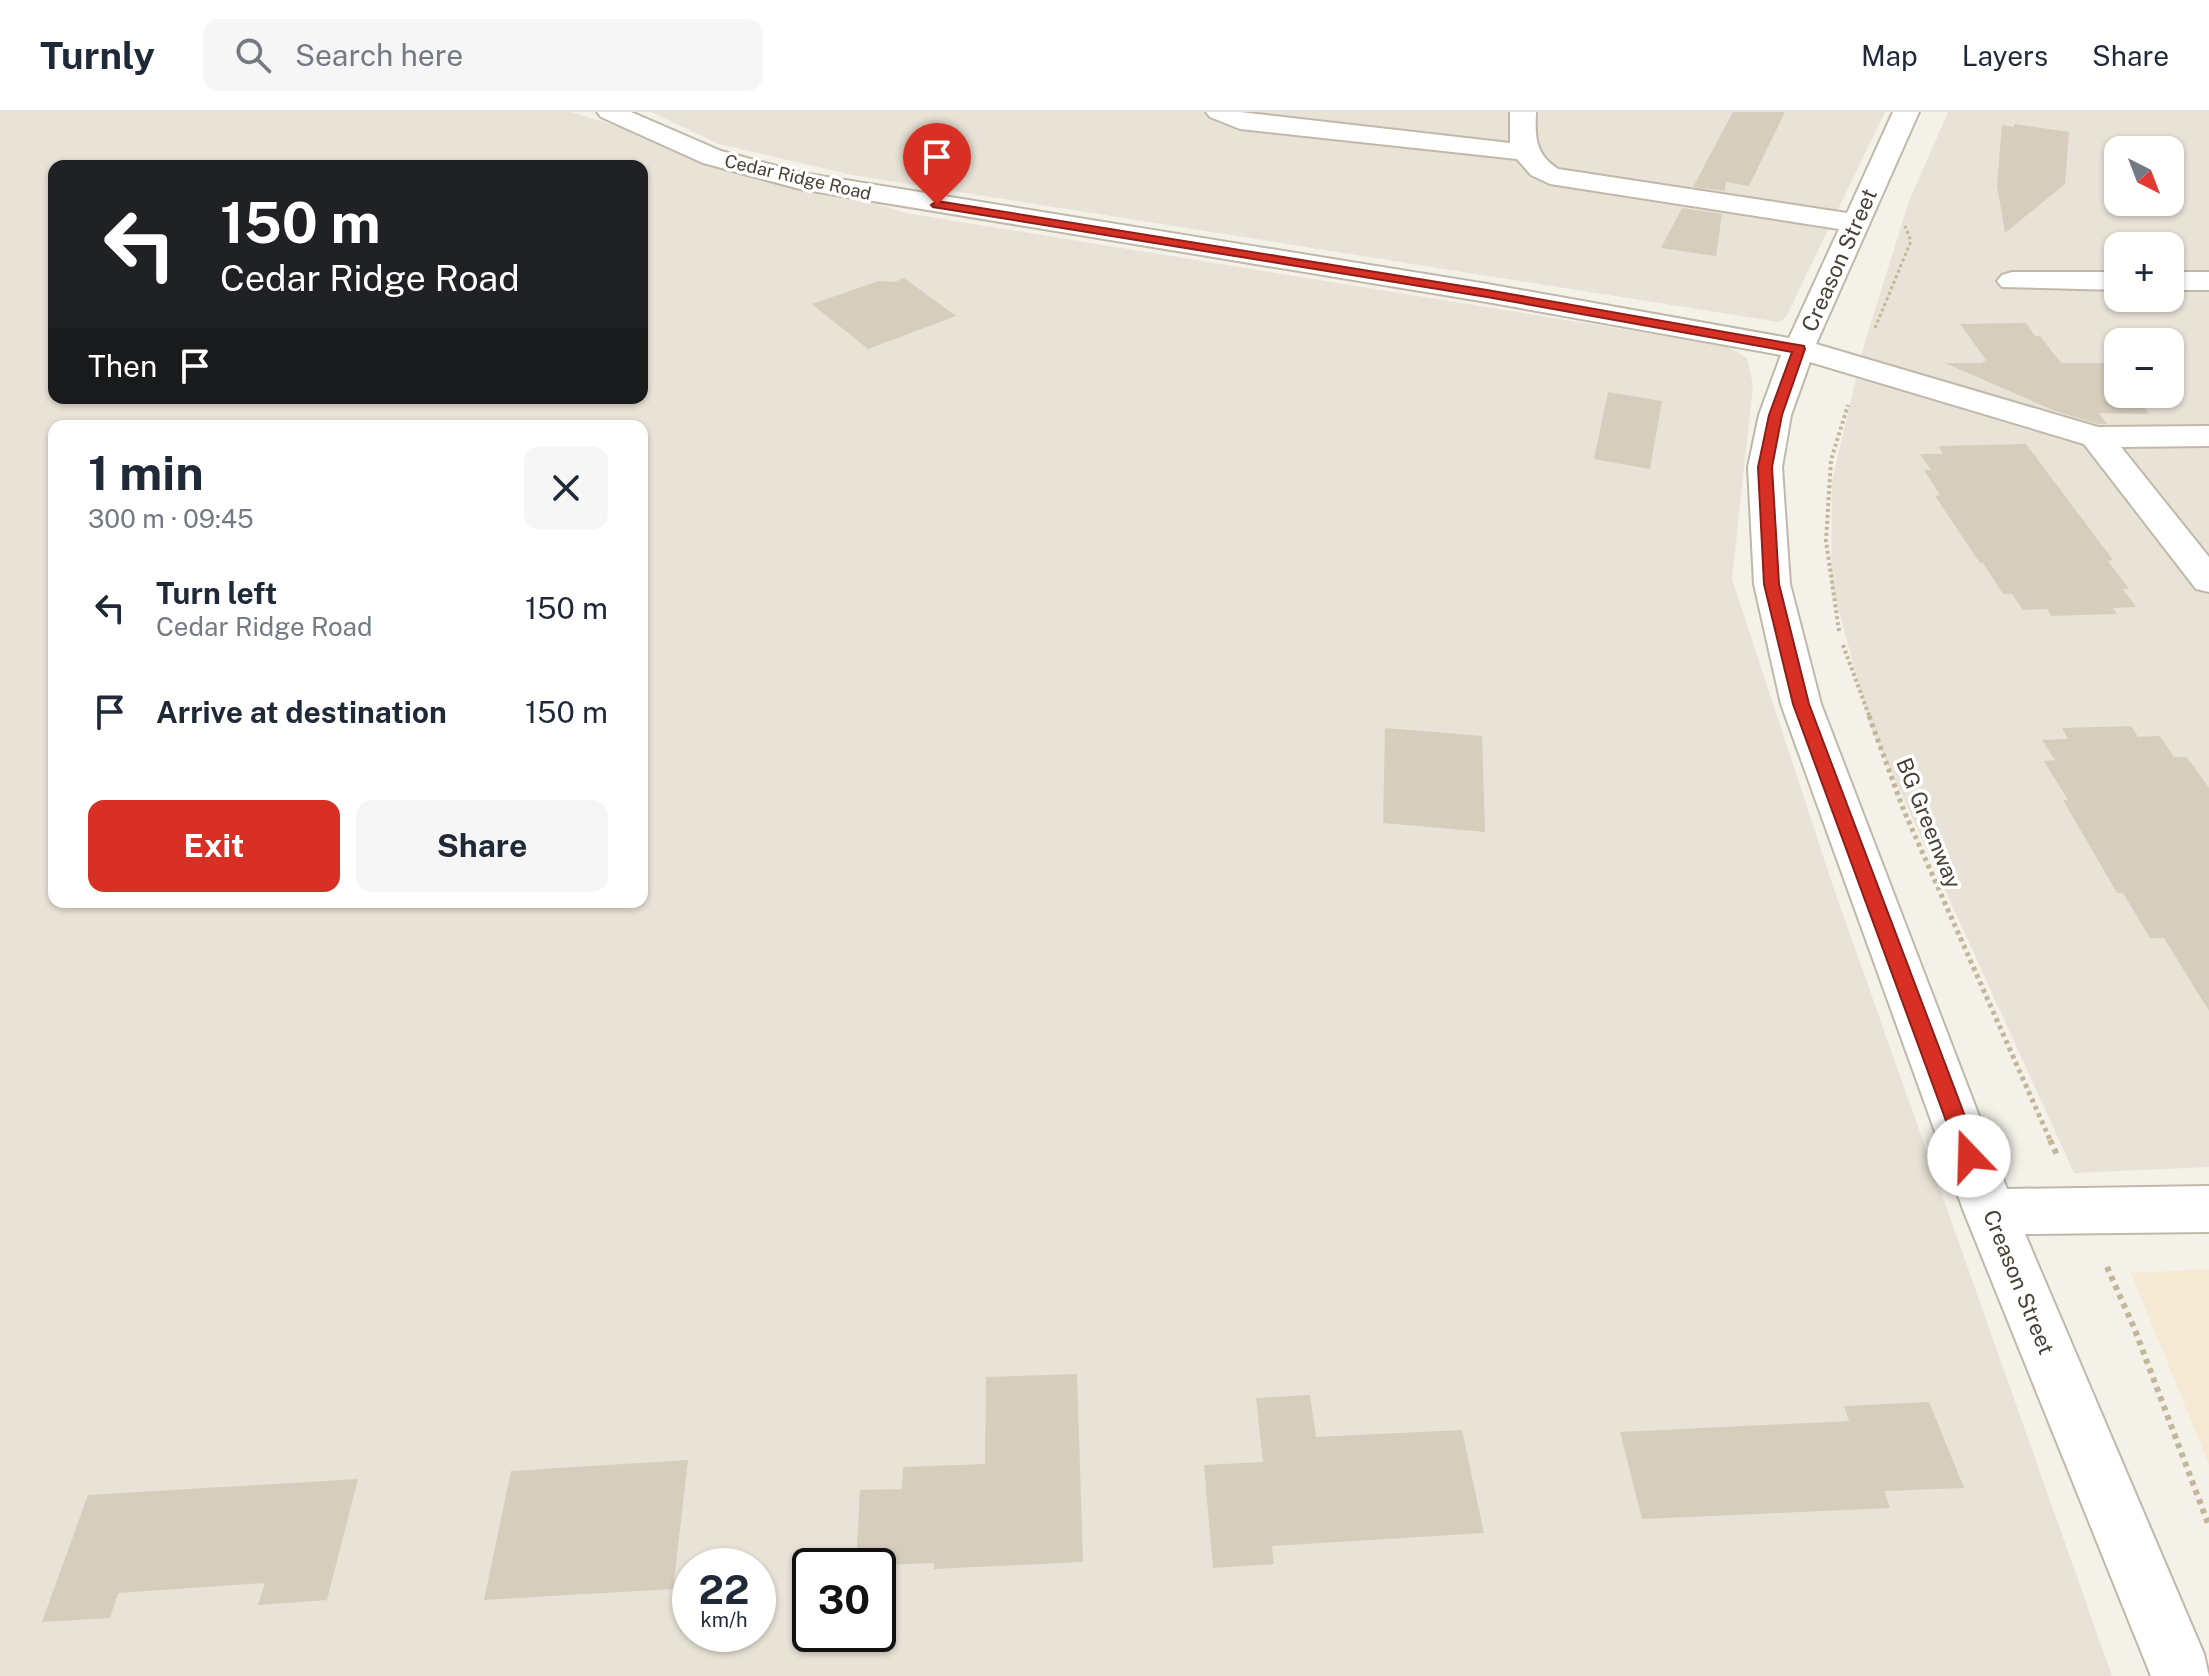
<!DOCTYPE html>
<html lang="en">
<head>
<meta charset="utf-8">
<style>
  :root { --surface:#fff; --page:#f6f6f7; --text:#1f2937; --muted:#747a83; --line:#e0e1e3; --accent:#d93025 }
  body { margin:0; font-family:"Public Sans",sans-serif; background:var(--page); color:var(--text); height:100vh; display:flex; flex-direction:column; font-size:30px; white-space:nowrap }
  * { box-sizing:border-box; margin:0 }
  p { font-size:26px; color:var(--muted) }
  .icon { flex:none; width:44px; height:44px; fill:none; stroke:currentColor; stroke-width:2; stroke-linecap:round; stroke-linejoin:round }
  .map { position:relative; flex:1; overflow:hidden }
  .drawer { position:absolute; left:48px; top:308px; width:600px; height:488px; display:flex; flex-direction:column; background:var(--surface); border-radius:16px; box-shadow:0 2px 6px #0004 }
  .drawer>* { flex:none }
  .top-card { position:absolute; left:48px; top:48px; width:600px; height:244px; border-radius:16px; box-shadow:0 2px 6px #0004; background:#202124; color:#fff; overflow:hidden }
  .needle { width:52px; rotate:138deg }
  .fabs { position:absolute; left:2104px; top:24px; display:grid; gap:16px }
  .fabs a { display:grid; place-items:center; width:80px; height:80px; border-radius:16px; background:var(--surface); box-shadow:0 2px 6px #0004; font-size:40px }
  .speed { position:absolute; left:672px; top:1436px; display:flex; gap:16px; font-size:40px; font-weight:700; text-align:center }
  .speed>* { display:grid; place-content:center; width:104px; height:104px; border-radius:50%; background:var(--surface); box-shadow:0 2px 6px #0004; line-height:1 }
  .speed small { font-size:20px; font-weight:400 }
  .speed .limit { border:4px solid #111; border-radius:12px; background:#fff; color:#111 }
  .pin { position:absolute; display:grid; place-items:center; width:68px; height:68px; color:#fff; margin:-82px -34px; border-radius:50% 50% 50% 0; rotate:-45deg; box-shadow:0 0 8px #0007 }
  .pin .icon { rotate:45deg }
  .me { position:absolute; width:88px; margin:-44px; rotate:339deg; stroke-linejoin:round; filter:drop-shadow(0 0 6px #0008) }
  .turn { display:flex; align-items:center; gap:28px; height:168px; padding:0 40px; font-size:36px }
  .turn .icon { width:104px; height:104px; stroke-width:2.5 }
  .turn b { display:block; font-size:56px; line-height:68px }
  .then { display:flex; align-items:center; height:76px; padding:0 40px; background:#0003; gap:16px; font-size:30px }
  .round { display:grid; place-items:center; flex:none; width:84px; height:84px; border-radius:16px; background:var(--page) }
  .summary { display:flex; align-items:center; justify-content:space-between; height:136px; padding:0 40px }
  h1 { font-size:48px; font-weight:700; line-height:60px }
  .primary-button { display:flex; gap:16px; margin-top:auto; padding:16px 40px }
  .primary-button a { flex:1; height:92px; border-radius:16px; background:var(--accent); color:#fff; font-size:32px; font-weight:700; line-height:92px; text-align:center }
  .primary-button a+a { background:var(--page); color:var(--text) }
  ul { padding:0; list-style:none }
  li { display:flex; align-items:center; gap:24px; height:104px; padding:0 40px }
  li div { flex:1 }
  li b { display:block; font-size:30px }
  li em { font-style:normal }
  header { display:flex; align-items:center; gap:48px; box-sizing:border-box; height:112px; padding:0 40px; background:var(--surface); border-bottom:2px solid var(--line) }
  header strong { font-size:38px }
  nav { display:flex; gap:44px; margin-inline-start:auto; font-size:28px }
  .search { width:560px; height:72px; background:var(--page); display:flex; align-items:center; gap:20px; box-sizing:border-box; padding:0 28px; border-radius:16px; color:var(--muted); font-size:30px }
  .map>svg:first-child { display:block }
</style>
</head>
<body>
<header>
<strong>Turnly</strong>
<div class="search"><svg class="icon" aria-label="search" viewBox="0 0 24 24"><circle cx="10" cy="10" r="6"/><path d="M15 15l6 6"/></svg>Search here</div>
<nav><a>Map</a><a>Layers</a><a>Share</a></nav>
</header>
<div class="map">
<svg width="2209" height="1564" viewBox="0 0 2209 1564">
  <rect width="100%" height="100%" fill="#f4f1e8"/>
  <g fill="#e8e3d6" fill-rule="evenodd">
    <path d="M0,0H571L906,101L1726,234L1747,246L1753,273L1732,467L1834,777L2112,1564H0ZM54,54H642V286H54ZM54,314H642V790H54ZM690,1454H758V1522H690ZM810,1454H878V1522H810Z"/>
    <polygon points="651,0 1885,0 1786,205 1779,210 852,63 719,32"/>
    <path d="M1948,0H2209V1055L2074,1061L1870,613L1831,470L1832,369L1864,233L1909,89ZM2118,38H2170V90H2118ZM2118,134H2170V186H2118ZM2118,230H2170V282H2118Z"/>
  </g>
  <polygon fill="#f6e9d3" points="2209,1157 2209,1353 2131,1161"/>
  <g fill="#d6cdbd">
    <polygon points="1733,0 1785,0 1749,74 1726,70 1725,79 1693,75"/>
    <polygon points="2014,12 2069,20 2065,72 2005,121 1997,74 2002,13 2014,15"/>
    <polygon points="1682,96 1722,102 1716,144 1661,136"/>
    <polygon points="904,166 956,204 868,237 812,192 879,169 894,170"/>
    <polygon points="2026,211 2035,224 2040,224 2061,251 2113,251 2118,258 2118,282 2135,282 2149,302 2099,301 2107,312 2098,312 2055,299 1945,251 1982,251 1986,248 1960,212"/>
    <polygon points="1608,280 1662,289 1650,357 1594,347"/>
    <polygon points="2026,332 2113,448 2108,449 2129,477 2123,477 2136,495 2113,496 2117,502 2051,504 2047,497 2023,498 2012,482 2003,482 1983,451 1980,451 1935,384 1940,383 1924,358 1931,358 1920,342 1943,342 1939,334"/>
    <polygon points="2131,614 2138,625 2160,624 2174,645 2187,645 2209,676 2209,899 2164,826 2150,826 2123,781 2117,781 2063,688 2068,688 2044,649 2055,648 2042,628 2068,627 2062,616"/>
    <polygon points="1385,616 1482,624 1485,720 1383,711"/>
    <polygon points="1077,1262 1083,1450 934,1457 934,1451 856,1454 860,1378 902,1377 903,1355 985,1352 986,1265"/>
    <polygon points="1310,1283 1316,1325 1462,1318 1484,1421 1272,1434 1274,1452 1213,1456 1204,1353 1263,1350 1256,1286"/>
    <polygon points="1929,1290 1964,1376 1884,1379 1890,1396 1642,1407 1620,1320 1849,1309 1844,1294"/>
    <polygon points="688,1348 673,1477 484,1488 511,1359"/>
    <polygon points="358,1367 327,1488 258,1493 265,1471 118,1481 110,1506 42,1510 88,1383"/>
  </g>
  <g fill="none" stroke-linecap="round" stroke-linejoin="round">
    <g stroke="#c0b9aa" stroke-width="4">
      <g id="minor">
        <path d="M597,0H631L721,39L802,61L1487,172L1789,226L1839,117L1550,72L1531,63L1517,47L1240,17L1210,5L1206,0H1240L1510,31V0H1536C1535,26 1535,42 1558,57L1847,101L1893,0H1919L1816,232L2098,315L2209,314V334L2121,335L2209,445V480L2196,477L2084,332L1810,250L1791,303L1782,355L1790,472L1821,592L2007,1077L2209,1074V1120L2025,1122L2204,1542L2209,1564H2151L1964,1100L1781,592L1754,472L1748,355L1759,303L1781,243L1487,190L800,77L703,51L601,5Z"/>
        <polygon points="2012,160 2118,160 2118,178 2002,175 1997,169 2002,163"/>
        <rect x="2170" y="160" width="39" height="18"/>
      </g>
    </g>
    <polyline stroke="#c2b69b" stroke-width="3" stroke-dasharray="3 3" stroke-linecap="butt" points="1875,216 1911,129 1905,114"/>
    <g stroke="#c2b69b" stroke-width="4" stroke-dasharray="3 3" stroke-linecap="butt">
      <polyline points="1839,519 1826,429 1831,348 1848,293"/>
      <polyline points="1843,533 1870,606"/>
    </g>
    <polyline stroke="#c2b69b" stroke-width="5" stroke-dasharray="4 4" stroke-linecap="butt" points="1869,604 1904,699 2051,1030"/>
    <g stroke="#c2b69b" stroke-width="6" stroke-dasharray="5 5" stroke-linecap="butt">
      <polyline points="2050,1028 2057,1043"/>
      <polyline points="2107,1155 2135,1218 2209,1414"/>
    </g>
    <use href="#minor" fill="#fff" fill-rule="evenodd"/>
  </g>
  <polygon fill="#d93025" stroke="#8d1f18" stroke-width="2" points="937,89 1487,178 1804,234 1805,237 1782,303 1772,355 1779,472 1809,592 1980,1044 1977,1050 1969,1053 1962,1050 1959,1044 1793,592 1764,472 1758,355 1769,303 1792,240 1487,185 933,95 931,93"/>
  <g text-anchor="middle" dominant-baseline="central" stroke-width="7" stroke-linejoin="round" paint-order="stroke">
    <g font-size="18" fill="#484236" stroke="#fff">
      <text transform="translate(798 65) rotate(13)">Cedar Ridge Road</text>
    </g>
    <g font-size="22" fill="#484236" stroke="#fff">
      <text transform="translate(1839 148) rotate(-66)">Creason Street</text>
      <text transform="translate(1929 711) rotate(68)">BG Greenway</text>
      <text transform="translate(2019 1170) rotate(68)">Creason Street</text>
    </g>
  </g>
</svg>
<div class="fabs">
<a><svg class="needle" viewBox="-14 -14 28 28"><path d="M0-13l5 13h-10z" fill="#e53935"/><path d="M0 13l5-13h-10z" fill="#747a83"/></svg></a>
<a>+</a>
<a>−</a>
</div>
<div class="speed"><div>22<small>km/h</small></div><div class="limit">30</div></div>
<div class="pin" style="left:937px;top:93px;background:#d93025"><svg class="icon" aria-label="arrive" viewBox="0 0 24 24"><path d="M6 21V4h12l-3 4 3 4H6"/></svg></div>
<svg class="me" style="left:1969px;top:1044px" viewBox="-20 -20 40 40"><circle r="19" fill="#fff"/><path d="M0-13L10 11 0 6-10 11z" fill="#d93025"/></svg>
<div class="top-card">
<div class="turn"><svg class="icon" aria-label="left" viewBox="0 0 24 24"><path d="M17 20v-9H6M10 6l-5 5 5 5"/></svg><div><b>150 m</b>Cedar Ridge Road</div></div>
<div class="then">Then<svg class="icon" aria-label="arrive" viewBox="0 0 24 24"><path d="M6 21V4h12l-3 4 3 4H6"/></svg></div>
</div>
<section class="drawer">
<div class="summary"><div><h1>1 min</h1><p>300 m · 09:45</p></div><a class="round"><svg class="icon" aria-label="close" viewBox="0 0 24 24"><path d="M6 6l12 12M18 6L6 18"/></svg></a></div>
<ul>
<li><svg class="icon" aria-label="left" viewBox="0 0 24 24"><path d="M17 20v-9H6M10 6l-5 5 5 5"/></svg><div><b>Turn left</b><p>Cedar Ridge Road</p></div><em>150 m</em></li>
<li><svg class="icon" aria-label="arrive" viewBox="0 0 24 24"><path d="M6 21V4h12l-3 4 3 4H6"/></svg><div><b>Arrive at destination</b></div><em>150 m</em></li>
</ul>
<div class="primary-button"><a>Exit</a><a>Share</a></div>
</section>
</div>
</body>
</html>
